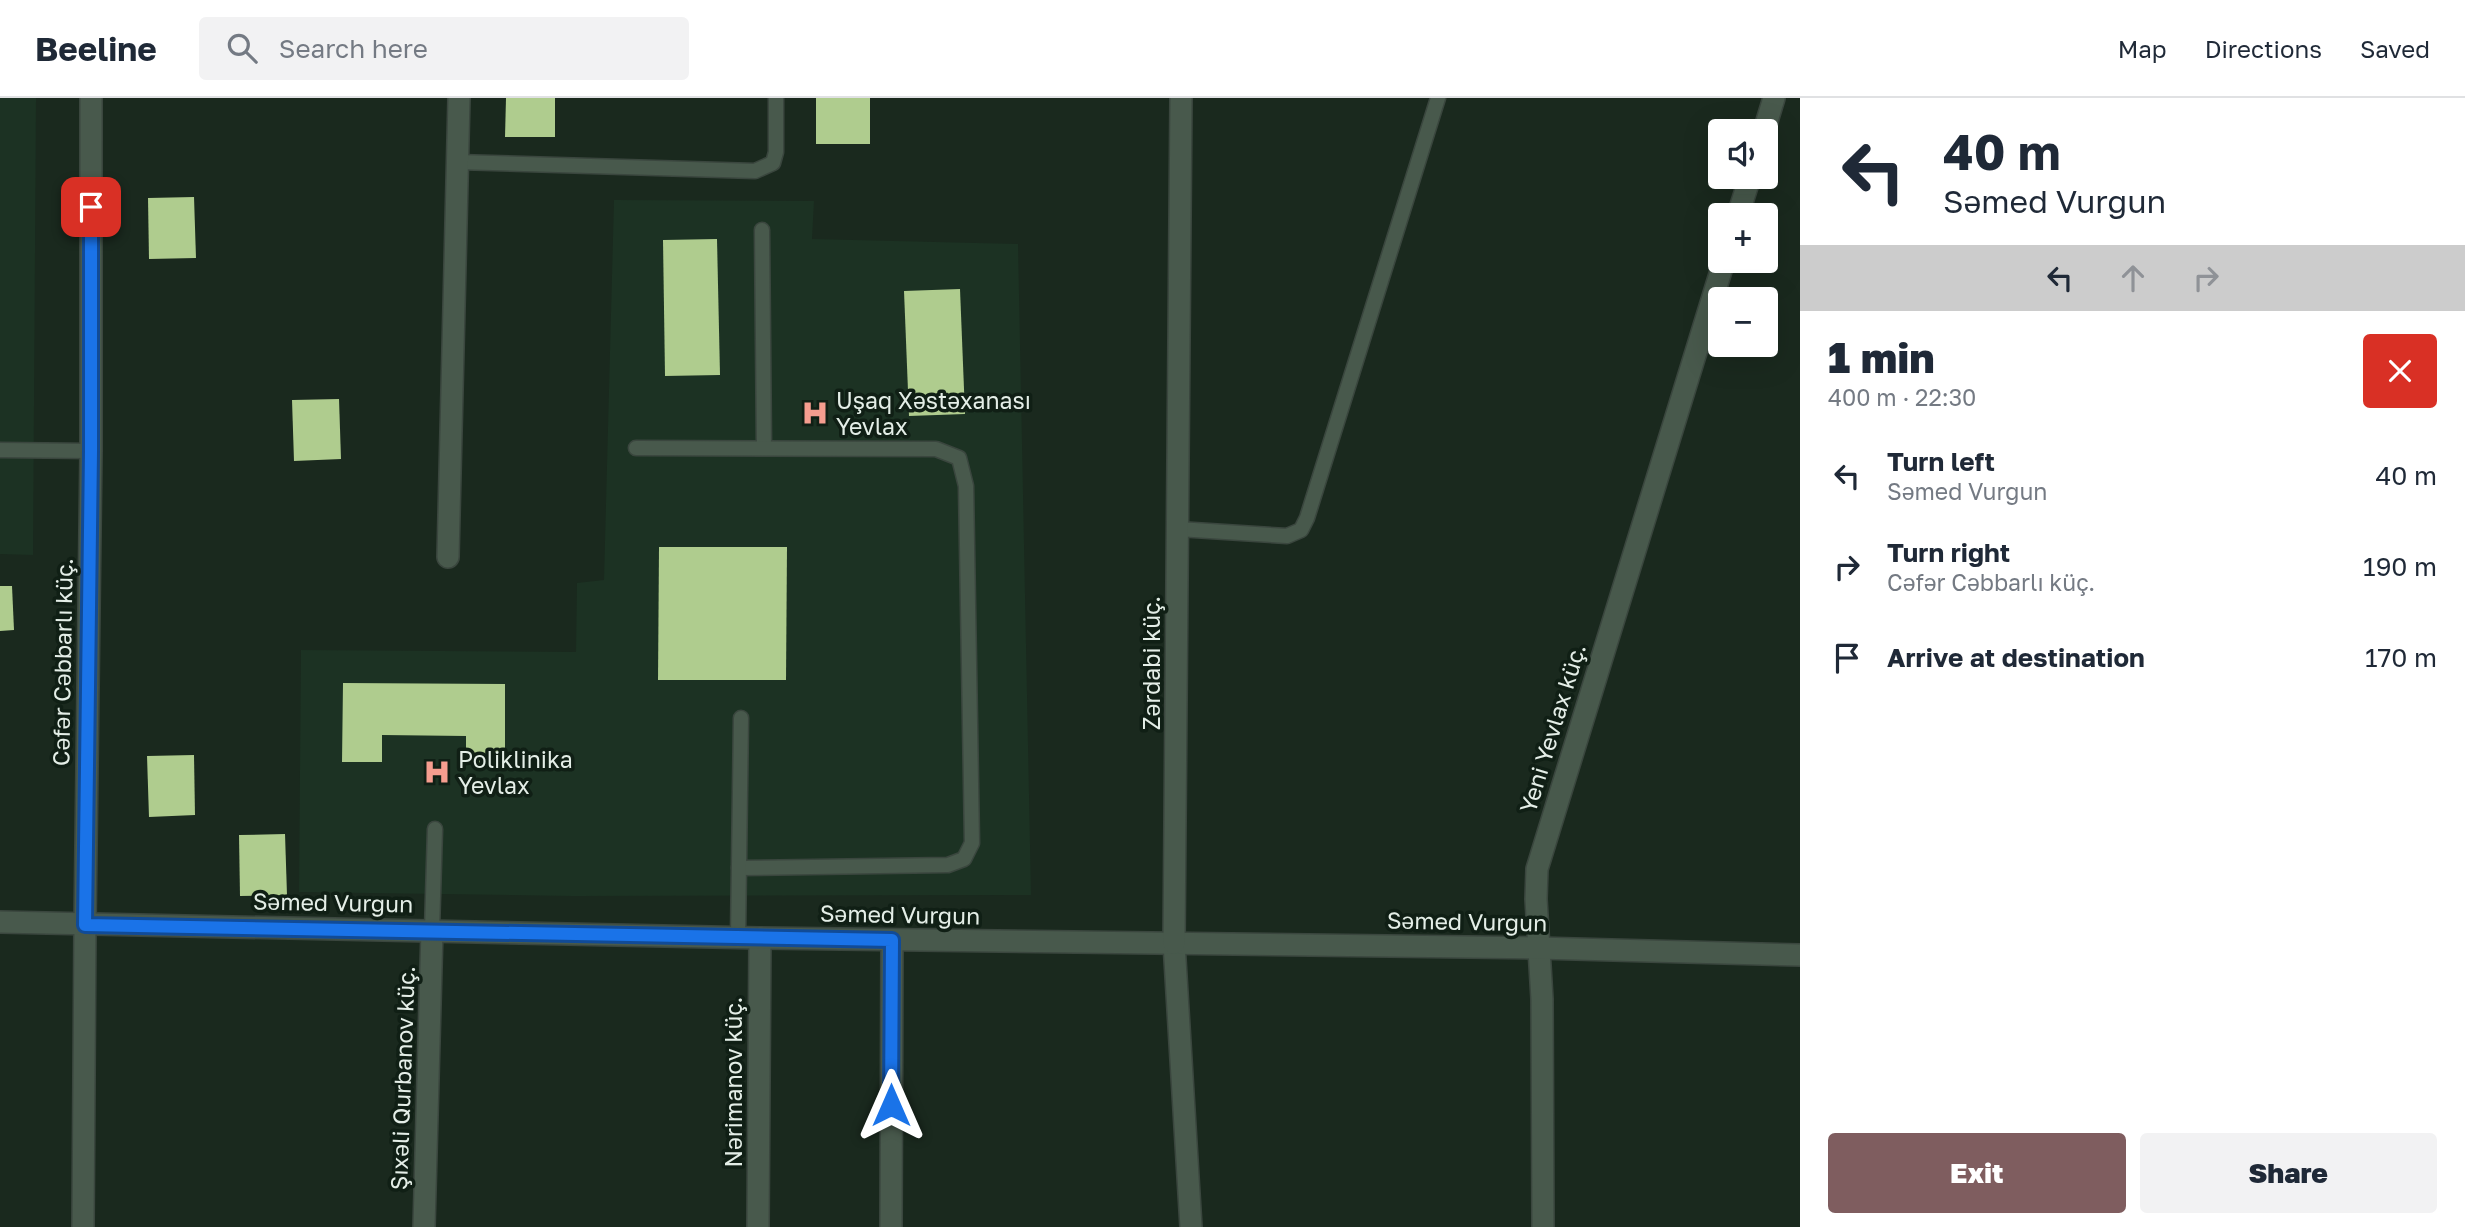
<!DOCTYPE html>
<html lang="en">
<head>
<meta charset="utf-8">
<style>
  :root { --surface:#fff; --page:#f2f2f3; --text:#1f2937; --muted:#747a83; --line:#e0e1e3; --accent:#7f5d5f }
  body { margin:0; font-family:"Golos Text",sans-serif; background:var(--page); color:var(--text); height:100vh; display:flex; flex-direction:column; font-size:26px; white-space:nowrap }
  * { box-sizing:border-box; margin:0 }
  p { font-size:23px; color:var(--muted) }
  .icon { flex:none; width:38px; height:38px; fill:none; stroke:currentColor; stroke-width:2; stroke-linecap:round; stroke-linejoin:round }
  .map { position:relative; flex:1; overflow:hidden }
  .sheet { display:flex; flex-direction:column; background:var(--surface); width:665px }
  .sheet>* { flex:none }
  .top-card { background:#fff; color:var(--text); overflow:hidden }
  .buttons { position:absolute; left:1708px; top:21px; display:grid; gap:14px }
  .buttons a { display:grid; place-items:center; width:70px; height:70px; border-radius:7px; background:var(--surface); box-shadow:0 7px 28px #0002; font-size:35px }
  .pin { position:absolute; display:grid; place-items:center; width:60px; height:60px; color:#fff; margin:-30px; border-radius:14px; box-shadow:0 4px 10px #0006 }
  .me { position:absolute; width:77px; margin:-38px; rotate:0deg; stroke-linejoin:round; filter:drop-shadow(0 0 5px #0008) }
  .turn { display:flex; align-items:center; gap:24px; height:147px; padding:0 28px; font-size:32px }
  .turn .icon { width:91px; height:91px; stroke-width:2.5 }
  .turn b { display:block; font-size:49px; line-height:60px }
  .lanes { display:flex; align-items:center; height:66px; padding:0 28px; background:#0003; justify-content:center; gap:35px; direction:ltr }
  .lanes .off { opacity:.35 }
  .round { display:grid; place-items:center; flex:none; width:74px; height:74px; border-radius:7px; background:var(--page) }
  .overview { display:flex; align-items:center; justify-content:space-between; height:119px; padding:0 28px }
  h1 { font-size:42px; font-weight:800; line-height:52px }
  .action { display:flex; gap:14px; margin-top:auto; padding:14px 28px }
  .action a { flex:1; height:80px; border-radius:7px; background:var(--accent); color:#fff; font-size:28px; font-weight:800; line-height:80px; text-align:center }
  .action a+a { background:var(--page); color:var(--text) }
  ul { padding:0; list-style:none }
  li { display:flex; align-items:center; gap:21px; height:91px; padding:0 28px }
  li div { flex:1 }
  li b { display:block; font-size:26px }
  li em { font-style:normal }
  header { display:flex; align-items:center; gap:42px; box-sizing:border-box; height:98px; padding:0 35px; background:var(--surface); border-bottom:2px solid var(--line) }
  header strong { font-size:33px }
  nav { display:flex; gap:38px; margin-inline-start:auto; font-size:24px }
  .search { width:490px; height:63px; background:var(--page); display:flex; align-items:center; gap:18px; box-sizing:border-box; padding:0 24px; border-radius:7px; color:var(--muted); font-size:26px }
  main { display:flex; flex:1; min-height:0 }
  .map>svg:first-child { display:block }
</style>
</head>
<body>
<header>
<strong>Beeline</strong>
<div class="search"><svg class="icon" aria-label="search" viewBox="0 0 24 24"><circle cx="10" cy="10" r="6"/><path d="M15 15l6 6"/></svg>Search here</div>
<nav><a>Map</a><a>Directions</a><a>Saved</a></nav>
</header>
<main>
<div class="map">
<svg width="1800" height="1129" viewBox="0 0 1800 1129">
  <rect width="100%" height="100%" fill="#1a291e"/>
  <g fill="#1c3223">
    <polygon points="0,0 36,0 33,457 0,456"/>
    <polygon points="614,102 814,103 812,141 1018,146 1031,797 573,798 299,794 301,552 576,554 577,485 604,482"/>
  </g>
  <g fill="#afcc8e">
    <polygon points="506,0 555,0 555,39 505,39"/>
    <rect x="816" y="0" width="54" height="46"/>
    <polygon points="194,99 196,160 149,161 148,100"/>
    <polygon points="717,141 720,277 665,278 663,142"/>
    <polygon points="960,191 965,316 909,318 904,193"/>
    <polygon points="339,301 341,361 294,363 292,302"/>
    <polygon points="659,449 787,449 786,582 658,582"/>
    <polygon points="0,488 12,488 14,532 0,533"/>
    <polygon points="343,585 505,586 505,666 466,665 466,638 382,637 382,664 342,664"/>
    <polygon points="194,657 195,717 149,719 147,658"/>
    <polygon points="285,736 287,797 240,798 239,737"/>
  </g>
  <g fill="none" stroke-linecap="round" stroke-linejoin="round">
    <g stroke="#3a463e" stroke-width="17">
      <g id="service">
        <polyline points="457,64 755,73 773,65 776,54 776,0"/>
        <polyline points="762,132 764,350"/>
        <polyline points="636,350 936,351 959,360 966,388 972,745 964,761 948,767 739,770"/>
        <polyline points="0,352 91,353"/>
        <polyline points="1178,431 1287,438 1301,432 1307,420 1438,0"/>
        <polyline points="432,832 435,731"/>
        <polyline points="738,839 741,620"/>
      </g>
    </g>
    <g stroke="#3a463e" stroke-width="24">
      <g id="minor">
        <polyline points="1764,33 1774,0"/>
        <polyline points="1738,117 1750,79"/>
        <polyline points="448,459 459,0"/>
        <polyline points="1174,845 1191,1129"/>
        <polyline points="83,1129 85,827"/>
        <polyline points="424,1129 432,832"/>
        <polyline points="758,1129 760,840"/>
        <polyline points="891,1129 892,842"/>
        <polyline points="1543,1129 1542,901 1536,801 1537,771 1724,163"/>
      </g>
    </g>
    <g stroke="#3a463e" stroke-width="24">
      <g id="tertiary">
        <polyline points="0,824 760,840 1538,850 1800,857"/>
        <polyline points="85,827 91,353 91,0"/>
        <polyline points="1174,845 1181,0"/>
      </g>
    </g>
    <use href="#service" stroke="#48594c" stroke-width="14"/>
    <use href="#minor" stroke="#48594c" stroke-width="21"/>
    <use href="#tertiary" stroke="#48594c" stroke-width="21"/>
  </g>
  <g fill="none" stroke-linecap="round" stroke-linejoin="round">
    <g stroke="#114b97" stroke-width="18">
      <polyline id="route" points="91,109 91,353 85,827 892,842 891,1007"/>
    </g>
    <use href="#route" stroke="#1a73e8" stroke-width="12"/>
  </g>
  <defs>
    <g id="hospital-bare" transform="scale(2.1)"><path d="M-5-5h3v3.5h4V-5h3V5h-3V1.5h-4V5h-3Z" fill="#f59d8f" stroke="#101f15" stroke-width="2.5" paint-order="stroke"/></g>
  </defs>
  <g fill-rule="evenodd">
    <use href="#hospital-bare" x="815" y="315"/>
    <use href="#hospital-bare" x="437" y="674"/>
  </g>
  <g text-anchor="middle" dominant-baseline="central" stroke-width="7" stroke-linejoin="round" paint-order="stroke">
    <g font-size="23" fill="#e4eee7" stroke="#101f15" text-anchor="start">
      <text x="836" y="302">Uşaq Xəstəxanası<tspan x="836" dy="26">Yevlax</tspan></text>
      <text x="458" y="661">Poliklinika<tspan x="458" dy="26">Yevlax</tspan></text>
    </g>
    <g font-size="23" fill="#e4eee7" stroke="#101f15">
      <text transform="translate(62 564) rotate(-89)">Cəfər Cəbbarlı küç.</text>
      <text transform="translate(1151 565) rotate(-90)">Zərdabi küç.</text>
      <text transform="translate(1552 630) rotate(-73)">Yeni Yevlax küç.</text>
      <text transform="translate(333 804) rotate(1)">Səmed Vurgun</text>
      <text transform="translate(900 816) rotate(1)">Səmed Vurgun</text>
      <text transform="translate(1467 823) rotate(1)">Səmed Vurgun</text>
      <text transform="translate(402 980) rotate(-88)">Şıxəli Qurbanov küç.</text>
      <text transform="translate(733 984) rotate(-90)">Nərimanov küç.</text>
    </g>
  </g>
</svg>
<div class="buttons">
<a><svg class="icon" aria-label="sound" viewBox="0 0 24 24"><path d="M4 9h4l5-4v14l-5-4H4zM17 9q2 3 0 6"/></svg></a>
<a>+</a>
<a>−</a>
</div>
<div class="pin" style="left:91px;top:109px;background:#d93025"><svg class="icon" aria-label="arrive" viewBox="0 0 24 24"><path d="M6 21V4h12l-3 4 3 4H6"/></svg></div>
<svg class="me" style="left:891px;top:1007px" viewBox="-20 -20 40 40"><path d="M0-17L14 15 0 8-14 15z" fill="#1a73e8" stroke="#fff" stroke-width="4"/></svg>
</div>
<section class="sheet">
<div class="top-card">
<div class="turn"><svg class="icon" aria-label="left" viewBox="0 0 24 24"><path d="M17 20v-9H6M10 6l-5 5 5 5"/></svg><div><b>40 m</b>Səmed Vurgun</div></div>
<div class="lanes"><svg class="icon" aria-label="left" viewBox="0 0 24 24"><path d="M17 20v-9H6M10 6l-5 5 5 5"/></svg><svg class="icon off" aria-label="ahead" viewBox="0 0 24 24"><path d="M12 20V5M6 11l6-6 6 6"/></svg><svg class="icon off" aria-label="right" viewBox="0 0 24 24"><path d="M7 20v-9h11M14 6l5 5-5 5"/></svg></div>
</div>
<div class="overview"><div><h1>1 min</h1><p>400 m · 22:30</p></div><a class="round" style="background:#d93025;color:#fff"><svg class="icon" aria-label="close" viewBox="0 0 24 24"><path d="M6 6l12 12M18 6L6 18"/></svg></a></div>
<ul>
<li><svg class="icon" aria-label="left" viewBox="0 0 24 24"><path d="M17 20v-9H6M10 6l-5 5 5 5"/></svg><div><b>Turn left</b><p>Səmed Vurgun</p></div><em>40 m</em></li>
<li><svg class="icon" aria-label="right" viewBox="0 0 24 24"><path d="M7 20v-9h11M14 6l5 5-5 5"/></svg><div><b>Turn right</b><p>Cəfər Cəbbarlı küç.</p></div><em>190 m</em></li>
<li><svg class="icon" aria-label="arrive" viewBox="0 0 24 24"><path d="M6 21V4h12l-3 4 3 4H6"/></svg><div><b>Arrive at destination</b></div><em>170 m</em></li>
</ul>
<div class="action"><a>Exit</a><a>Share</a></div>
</section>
</main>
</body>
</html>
